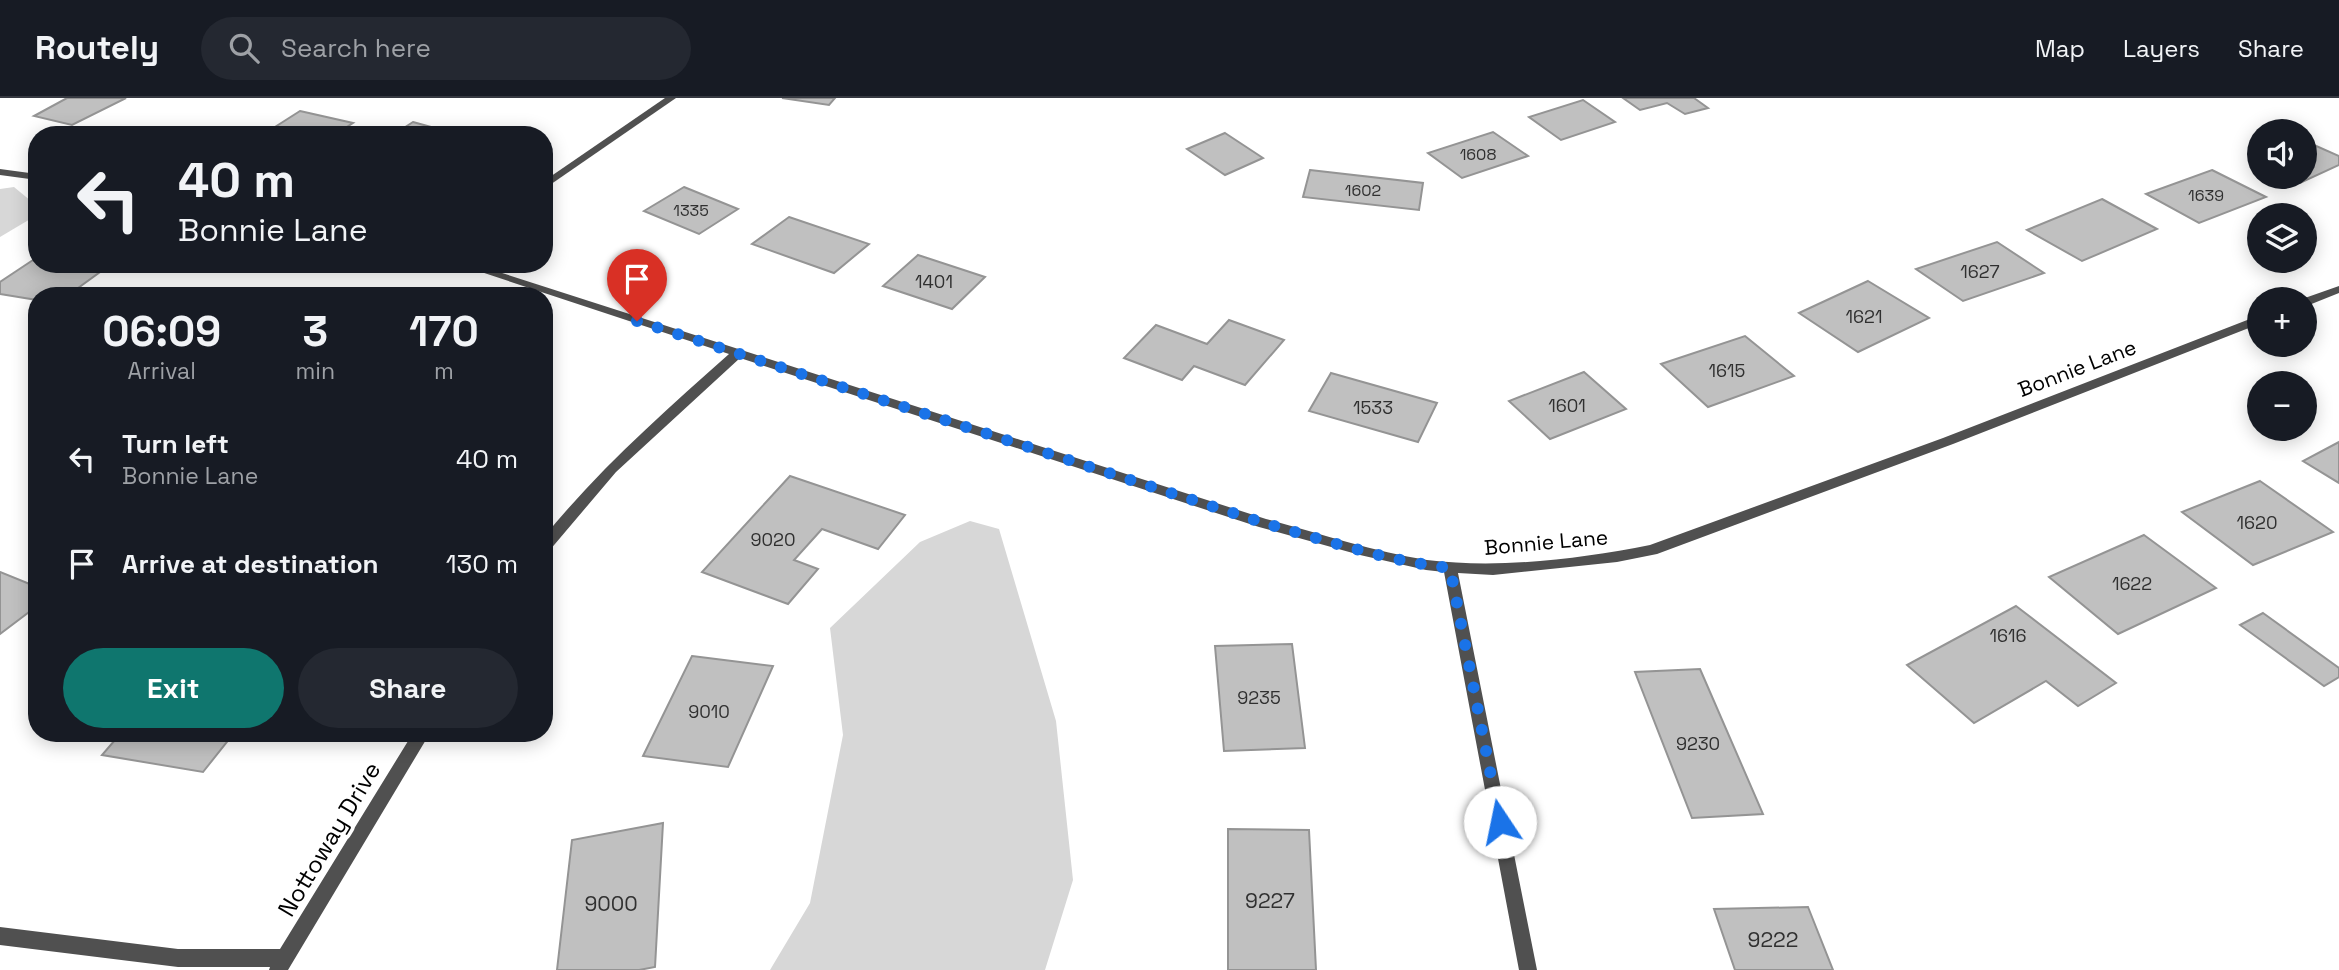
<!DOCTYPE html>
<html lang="en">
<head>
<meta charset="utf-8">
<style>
  :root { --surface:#171b24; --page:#242831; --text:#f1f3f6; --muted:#9ea1a6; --line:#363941; --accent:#0f766e }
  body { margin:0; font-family:"Space Grotesk",sans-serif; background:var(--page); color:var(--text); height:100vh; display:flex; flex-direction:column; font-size:26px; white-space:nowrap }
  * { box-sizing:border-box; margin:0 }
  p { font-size:23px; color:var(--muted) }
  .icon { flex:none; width:38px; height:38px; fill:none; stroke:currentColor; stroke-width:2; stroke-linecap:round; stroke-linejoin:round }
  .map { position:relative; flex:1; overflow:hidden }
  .details { position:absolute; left:28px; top:189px; width:525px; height:455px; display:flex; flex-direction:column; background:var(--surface); border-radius:28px; box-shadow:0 4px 18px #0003 }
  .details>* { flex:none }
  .top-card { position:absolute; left:28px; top:28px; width:525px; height:147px; border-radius:28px; box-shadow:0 4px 18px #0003; background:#171b24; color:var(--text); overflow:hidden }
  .tools { position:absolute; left:2247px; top:21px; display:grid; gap:14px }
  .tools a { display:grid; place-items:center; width:70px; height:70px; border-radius:50%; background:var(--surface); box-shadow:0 4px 18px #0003; font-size:35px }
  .pin { position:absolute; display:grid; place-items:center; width:60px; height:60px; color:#fff; margin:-72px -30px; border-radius:50% 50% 50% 0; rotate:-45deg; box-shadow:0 0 7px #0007 }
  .pin .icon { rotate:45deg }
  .me { position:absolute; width:77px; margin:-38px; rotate:349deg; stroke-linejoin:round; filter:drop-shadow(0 0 5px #0008) }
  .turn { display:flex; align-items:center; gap:24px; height:147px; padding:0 35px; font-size:32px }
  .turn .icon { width:91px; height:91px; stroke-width:2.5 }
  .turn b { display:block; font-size:49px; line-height:60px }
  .eta { display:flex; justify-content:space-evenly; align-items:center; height:119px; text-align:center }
  .eta b { font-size:42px; font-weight:800; line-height:49px }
  .cta { display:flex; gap:14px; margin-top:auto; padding:14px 35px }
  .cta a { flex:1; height:80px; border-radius:42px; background:var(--accent); color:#fff; font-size:28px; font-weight:800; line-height:80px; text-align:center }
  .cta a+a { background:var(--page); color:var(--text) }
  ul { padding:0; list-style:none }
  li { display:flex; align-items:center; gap:21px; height:105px; padding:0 35px }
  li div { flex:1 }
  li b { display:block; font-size:26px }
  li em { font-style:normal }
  header { display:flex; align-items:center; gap:42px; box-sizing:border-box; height:98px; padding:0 35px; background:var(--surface); border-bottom:2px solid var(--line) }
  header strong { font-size:33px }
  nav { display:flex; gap:38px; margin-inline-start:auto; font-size:24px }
  .search { width:490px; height:63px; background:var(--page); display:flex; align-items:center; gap:18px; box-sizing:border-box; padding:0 24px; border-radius:38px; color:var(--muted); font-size:26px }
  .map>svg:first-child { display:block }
</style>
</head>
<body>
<header>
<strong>Routely</strong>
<div class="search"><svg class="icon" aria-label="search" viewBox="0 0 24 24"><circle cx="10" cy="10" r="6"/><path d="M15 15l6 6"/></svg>Search here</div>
<nav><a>Map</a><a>Layers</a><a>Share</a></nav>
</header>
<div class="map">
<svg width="2339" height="872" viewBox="0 0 2339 872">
  <rect width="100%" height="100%" fill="#fff"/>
  <g fill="#d7d7d7">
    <polygon points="14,89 37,108 37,117 0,139 0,91"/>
    <polygon points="970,423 999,431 1056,623 1073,782 1045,872 770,872 810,805 843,637 830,530 920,444"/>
  </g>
  <g fill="#c0c0c0" stroke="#949494" stroke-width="2">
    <polygon points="67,0 126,0 72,27 34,18"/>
    <polygon points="782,0 835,0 829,7"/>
    <polygon points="1623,0 1694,0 1708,10 1685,16 1667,5 1640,12"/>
    <polygon points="1583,2 1615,24 1561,42 1529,19"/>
    <polygon points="300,13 353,25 334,37 264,36"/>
    <polygon points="413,24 460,37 393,37"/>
    <polygon points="1493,34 1528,58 1462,80 1428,55"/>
    <polygon points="1225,35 1263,60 1225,77 1187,51"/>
    <polygon points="2305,43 2339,58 2339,67 2300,85 2287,79 2305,79"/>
    <polygon points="1310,72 1423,85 1419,112 1303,99"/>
    <polygon points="2212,72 2266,99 2199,125 2146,96"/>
    <polygon points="684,89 738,111 699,136 644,113"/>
    <polygon points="2102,101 2157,131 2082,163 2027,132"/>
    <polygon points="789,119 869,146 834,175 752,146"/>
    <polygon points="1997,144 2044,175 1963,203 1916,171"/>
    <polygon points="918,157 985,179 952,211 883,188"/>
    <polygon points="33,162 37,163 37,166 56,166 100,174 67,198 37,198 37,202 0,196 0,184"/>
    <polygon points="1868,183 1929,220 1858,254 1799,215"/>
    <polygon points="202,190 233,198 191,198"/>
    <polygon points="1229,222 1284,242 1245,287 1194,268 1182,282 1124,260 1156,227 1207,246"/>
    <polygon points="1745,238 1794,278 1708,309 1661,266"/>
    <polygon points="1584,274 1626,311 1550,341 1509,303"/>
    <polygon points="1331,275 1437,305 1418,344 1309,313"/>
    <polygon points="2339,344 2339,385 2303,363"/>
    <polygon points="790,378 905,417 878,451 822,431 794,462 818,471 788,506 702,474"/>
    <polygon points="2260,383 2333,434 2253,467 2182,414"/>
    <polygon points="2144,437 2216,490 2118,536 2049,479"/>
    <polygon points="0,474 37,489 37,508 0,536"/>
    <polygon points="2016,508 2116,585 2078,608 2046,583 1974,625 1907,567"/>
    <polygon points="2263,515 2339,570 2339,579 2324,588 2240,527"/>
    <polygon points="1292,546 1305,650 1224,653 1215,548"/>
    <polygon points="692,558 773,568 728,669 643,658"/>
    <polygon points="1700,571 1763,716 1692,720 1635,574"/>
    <polygon points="121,635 234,635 203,674 102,657"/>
    <polygon points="663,725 655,869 639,872 557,872 572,742"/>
    <polygon points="1228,731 1309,732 1316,872 1228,872"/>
    <polygon points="1808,809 1833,872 1735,872 1714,811"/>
  </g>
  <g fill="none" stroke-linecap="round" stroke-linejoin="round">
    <g fill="#505050" fill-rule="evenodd">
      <polygon points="665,0 676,0 544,91 544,83"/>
      <polygon points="0,71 37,76 37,82 0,77"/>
      <path d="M457,166H474L1266,421C1319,435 1373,454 1427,462C1499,471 1579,461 1650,447L1943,340L2255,219L2259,218V226L1953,346L1657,456L1617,464L1493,477L1458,475L1537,872H1519L1444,474L1426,472L1360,457L1259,429L740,260L616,374L549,453L544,454V439C599,371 664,314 729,256Z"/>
      <polygon points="2339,188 2339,195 2309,207 2305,207 2305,201 2302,201"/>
      <polygon points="413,635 430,635 288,872 269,872 270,869 178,869 0,847 0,829 178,851 280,851"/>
    </g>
  </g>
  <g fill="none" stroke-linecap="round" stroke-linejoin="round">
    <path stroke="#1a73e8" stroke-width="12" stroke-dasharray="0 21.6" d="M637,223L1264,425C1325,442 1387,463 1450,470L1500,724"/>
  </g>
  <g text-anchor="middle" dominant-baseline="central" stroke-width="7" stroke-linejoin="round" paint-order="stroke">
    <g font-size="16" fill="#303030">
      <text x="1478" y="56">1608</text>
      <text x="1363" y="92">1602</text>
      <text x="2206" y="97">1639</text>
      <text x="691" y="112">1335</text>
    </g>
    <g font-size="18" fill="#303030">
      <text x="1980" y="173">1627</text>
      <text x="934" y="183">1401</text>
      <text x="1864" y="218">1621</text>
      <text x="1727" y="272">1615</text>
      <text x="1567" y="307">1601</text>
      <text x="1373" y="309">1533</text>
      <text x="2257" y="424">1620</text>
      <text x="773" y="441">9020</text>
      <text x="2132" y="485">1622</text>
      <text x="2008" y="537">1616</text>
      <text x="1259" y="599">9235</text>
      <text x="709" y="613">9010</text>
      <text x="1698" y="645">9230</text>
    </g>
    <g font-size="21" fill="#000" stroke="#fff">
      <text transform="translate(2077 270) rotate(-21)">Bonnie Lane</text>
      <text transform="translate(1546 444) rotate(-5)">Bonnie Lane</text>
    </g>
    <g font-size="21" fill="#303030">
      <text x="1270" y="802">9227</text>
      <text x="611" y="805">9000</text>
      <text x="1773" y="841">9222</text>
    </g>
    <g font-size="24" fill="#000" stroke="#fff">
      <text transform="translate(329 741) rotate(-59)">Nottoway Drive</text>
    </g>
  </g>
</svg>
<div class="tools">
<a><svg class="icon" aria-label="sound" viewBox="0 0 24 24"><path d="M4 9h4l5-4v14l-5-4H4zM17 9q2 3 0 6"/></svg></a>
<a><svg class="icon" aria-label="layers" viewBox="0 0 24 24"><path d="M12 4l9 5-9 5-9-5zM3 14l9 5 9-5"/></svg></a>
<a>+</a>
<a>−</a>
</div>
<div class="pin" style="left:637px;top:223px;background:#d93025"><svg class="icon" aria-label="arrive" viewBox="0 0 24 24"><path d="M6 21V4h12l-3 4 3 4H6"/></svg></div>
<svg class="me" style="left:1500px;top:724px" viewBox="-20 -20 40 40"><circle r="19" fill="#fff"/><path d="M0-13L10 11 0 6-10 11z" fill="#1a73e8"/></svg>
<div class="top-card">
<div class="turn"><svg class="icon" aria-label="left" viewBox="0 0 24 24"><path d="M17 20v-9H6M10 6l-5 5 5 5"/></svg><div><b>40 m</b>Bonnie Lane</div></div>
</div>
<section class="details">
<div class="eta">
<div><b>06:09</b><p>Arrival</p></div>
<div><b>3</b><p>min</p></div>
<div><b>170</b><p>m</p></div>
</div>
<ul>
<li><svg class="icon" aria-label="left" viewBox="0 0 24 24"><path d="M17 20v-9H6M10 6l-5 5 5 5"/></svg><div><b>Turn left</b><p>Bonnie Lane</p></div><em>40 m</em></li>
<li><svg class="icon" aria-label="arrive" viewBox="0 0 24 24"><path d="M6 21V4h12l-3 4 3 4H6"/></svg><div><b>Arrive at destination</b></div><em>130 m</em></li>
</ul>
<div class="cta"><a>Exit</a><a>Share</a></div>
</section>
</div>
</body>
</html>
